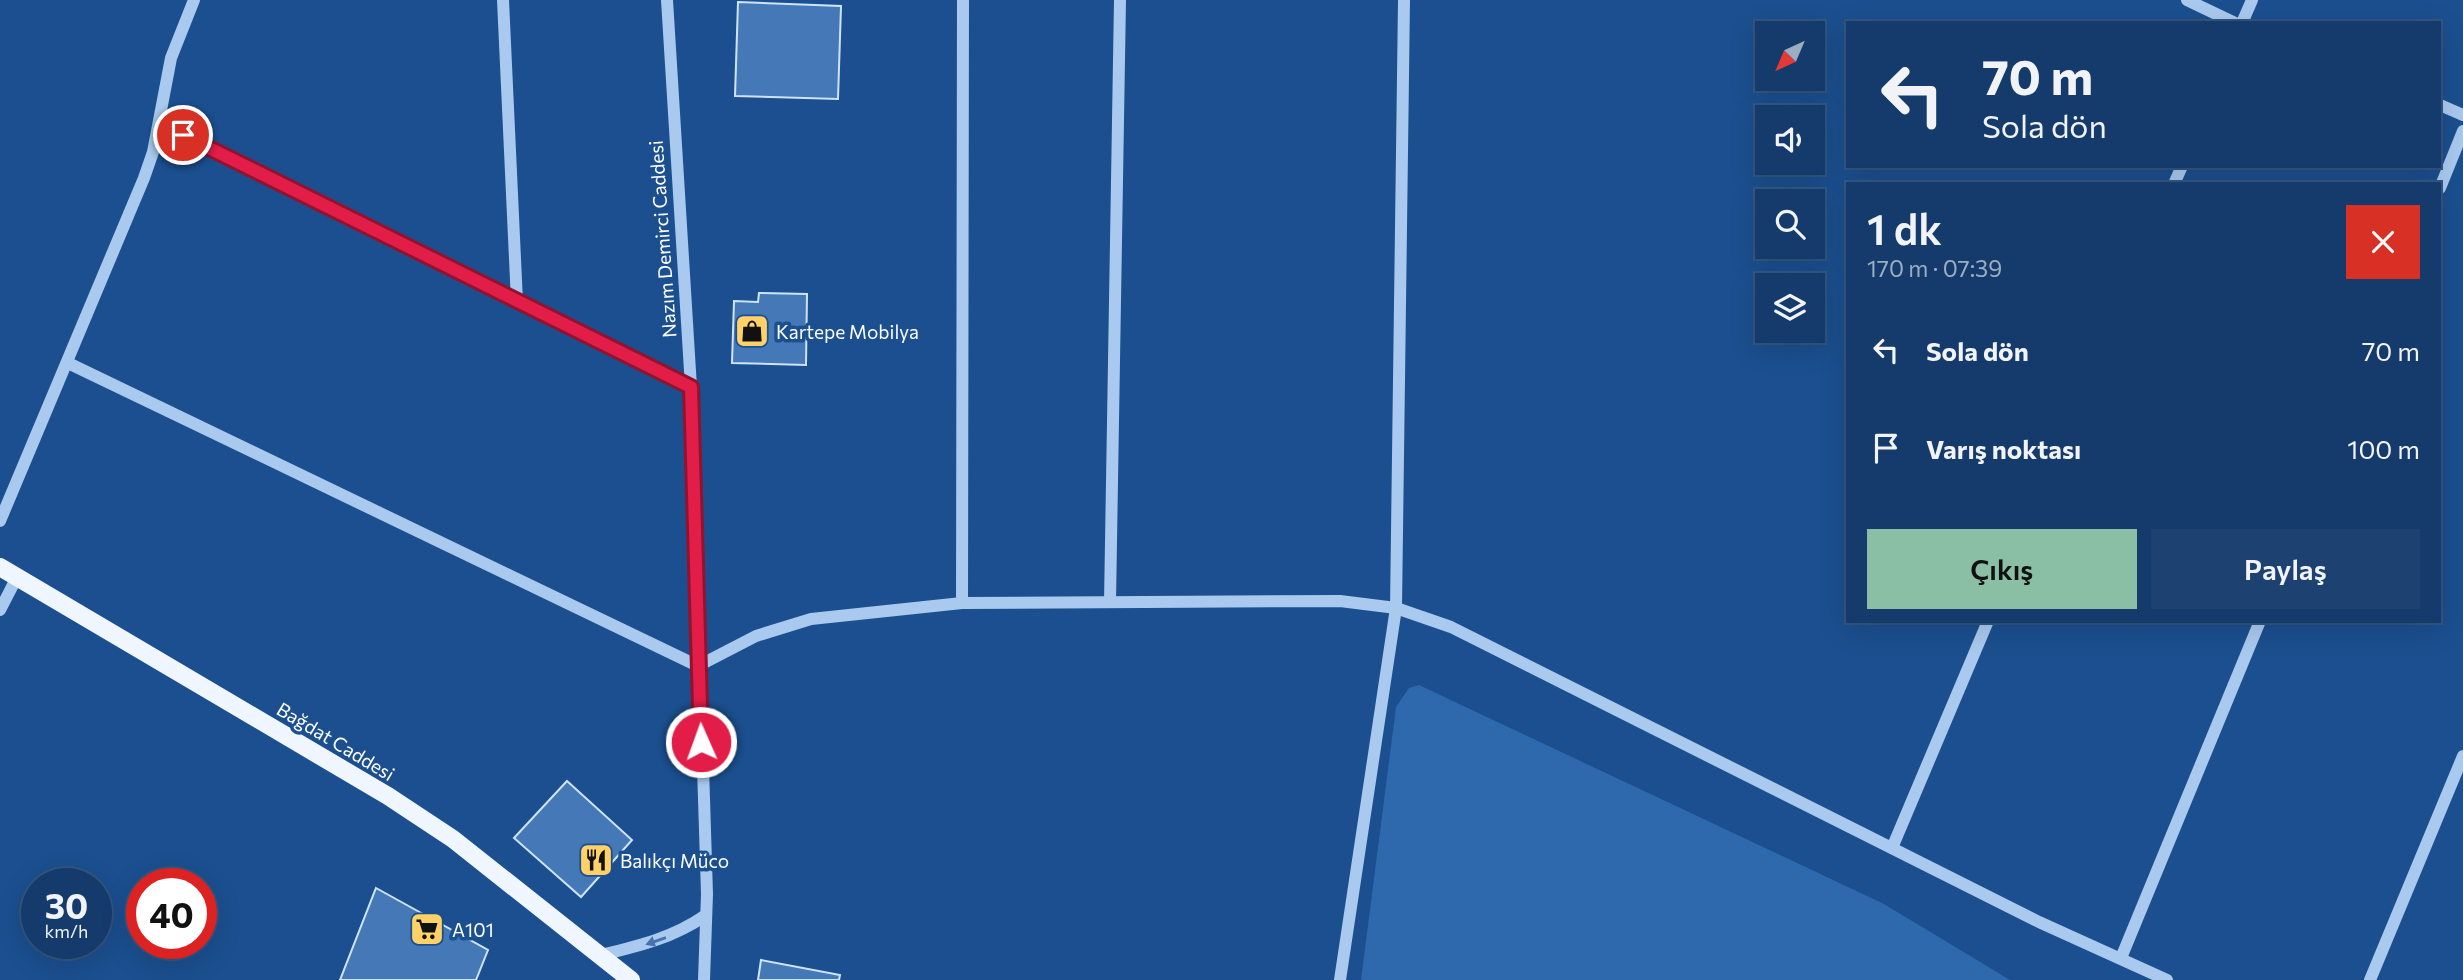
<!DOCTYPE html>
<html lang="tr">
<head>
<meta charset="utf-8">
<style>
  :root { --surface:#143b6b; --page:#1d4271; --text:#f1f3f6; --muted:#9dadc1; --line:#33557e; --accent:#8abfa5 }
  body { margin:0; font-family:Commissioner,sans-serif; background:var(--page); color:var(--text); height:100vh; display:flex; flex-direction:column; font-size:26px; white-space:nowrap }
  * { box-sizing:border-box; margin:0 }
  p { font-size:23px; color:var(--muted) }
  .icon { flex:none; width:38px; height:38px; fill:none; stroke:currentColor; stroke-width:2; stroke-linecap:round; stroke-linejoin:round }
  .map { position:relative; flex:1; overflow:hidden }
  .panel { position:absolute; left:1846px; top:182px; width:595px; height:441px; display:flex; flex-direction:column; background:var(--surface); border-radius:0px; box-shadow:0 7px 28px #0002,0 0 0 2px var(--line) }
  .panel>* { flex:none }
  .guide { position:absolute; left:1846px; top:21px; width:595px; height:147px; border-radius:0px; box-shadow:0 7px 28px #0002,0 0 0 2px var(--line); background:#143b6b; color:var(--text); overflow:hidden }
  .needle { width:46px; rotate:224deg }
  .fabs { position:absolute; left:1755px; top:21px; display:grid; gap:14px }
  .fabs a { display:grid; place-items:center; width:70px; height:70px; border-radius:0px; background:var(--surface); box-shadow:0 7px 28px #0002,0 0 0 2px var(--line); font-size:35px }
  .speed { position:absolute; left:21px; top:868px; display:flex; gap:14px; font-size:35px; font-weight:700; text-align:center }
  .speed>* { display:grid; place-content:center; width:91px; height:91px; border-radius:50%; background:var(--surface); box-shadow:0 7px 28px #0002,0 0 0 2px var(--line); line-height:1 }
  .speed small { font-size:18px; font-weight:400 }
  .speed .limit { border:10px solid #d22; background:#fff; color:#111 }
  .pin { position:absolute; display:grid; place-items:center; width:60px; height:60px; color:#fff; margin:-30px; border:4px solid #fff; border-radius:50%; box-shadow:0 2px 7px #0007 }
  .me { position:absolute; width:77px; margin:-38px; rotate:358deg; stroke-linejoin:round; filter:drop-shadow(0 0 5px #0008) }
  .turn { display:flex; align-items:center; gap:24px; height:147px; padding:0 21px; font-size:32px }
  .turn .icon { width:91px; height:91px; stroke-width:2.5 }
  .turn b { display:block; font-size:49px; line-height:60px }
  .round { display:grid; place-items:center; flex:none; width:74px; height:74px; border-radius:0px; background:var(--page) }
  .head { display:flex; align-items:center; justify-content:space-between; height:119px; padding:0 21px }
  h1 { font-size:42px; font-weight:600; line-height:52px }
  .cta { display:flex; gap:14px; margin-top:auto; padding:14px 21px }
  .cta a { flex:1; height:80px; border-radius:0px; background:var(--accent); color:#111; font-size:28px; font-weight:600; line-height:80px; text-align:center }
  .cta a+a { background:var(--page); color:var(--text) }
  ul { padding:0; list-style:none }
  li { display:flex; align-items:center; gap:21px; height:98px; padding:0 21px }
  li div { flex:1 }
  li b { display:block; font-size:26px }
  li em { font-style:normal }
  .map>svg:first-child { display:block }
</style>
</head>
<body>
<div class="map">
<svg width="2463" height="980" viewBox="0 0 2463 980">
  <rect width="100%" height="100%" fill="#1b4f8f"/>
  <polygon fill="#2e69ad" points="1419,685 1884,904 2010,980 1361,980 1396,707 1409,688"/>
  <g fill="#4478b7" stroke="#cfe3fa" stroke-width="2">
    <polygon points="738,2 841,6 838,99 735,96"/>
    <polygon points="759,293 807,294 806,365 732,363 734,301 758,302"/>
    <polygon points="567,781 632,840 581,897 514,838"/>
    <polygon points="376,888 488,950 476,980 340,980"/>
    <polygon points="761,960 840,975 839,980 758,980"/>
  </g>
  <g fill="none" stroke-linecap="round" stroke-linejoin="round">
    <g stroke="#a9c9ee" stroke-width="12">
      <polyline points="503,0 517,302"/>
      <polyline points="667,0 691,387 707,894 704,980"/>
      <polyline points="2187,0 2235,23"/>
      <polyline points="2242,23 2252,0"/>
      <polyline points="2440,105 2463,115"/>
      <polyline points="159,123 691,387"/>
      <polyline points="2174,184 2182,166"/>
      <polyline points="2440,188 2463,131"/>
      <polyline points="68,363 698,666 756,636 811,619 962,603 1340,601 1396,608 1451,627 2039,922 2167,980"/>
      <polyline points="0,521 144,178 153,152 171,58 194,0"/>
      <polyline points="1110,602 1120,0"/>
      <polyline points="962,603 963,0"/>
      <polyline points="0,610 16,579"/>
      <polyline points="1892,848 1988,621"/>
      <path d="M601,955C639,946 673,938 706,915"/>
      <polyline points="2121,958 2260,621"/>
      <polyline points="1340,980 1396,608 1404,0"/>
      <polyline points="2370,980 2463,756"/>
    </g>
    <polyline stroke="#f0f6ff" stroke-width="18" points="0,567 388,796 453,839 631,980"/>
  </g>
  <defs><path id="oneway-solid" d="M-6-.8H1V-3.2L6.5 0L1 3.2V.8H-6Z" transform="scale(1.75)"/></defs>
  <use fill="#4674ac" href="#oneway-solid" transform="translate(656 941) rotate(161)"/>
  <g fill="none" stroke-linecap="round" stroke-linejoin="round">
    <g stroke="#92132f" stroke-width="18">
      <polyline id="route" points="183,135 691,387 701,742"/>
    </g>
    <use href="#route" stroke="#e11d48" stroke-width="12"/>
  </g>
  <defs>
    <g id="shop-square" transform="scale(1.75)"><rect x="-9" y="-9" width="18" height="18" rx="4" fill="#ffd166" stroke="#1b4f8f"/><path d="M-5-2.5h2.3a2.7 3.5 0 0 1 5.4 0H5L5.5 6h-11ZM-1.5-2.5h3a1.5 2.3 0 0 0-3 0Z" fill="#111"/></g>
    <g id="restaurant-square" transform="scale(1.75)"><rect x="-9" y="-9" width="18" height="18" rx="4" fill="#ffd166" stroke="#1b4f8f"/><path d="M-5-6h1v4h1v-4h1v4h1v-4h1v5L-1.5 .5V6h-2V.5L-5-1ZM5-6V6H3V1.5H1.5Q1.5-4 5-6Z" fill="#111"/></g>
    <g id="supermarket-square" transform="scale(1.75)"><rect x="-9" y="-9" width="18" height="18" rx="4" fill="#ffd166" stroke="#1b4f8f"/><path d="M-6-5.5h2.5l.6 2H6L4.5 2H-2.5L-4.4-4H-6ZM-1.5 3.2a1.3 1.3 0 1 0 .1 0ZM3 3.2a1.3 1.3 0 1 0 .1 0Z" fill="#111"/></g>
  </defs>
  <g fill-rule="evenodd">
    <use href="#shop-square" x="752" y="331"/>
    <use href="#restaurant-square" x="596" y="860"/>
    <use href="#supermarket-square" x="427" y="929"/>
  </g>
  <g text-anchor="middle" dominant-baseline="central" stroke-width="7" stroke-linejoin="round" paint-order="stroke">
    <g font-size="19" fill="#fff" stroke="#1b4f8f">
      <text transform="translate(662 239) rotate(-94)">Nazım Demirci Caddesi</text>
      <text transform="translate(336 741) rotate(31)">Bağdat Caddesi</text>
    </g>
    <g font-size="19" fill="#fff" stroke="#1b4f8f" text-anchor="start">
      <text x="776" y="331">Kartepe Mobilya</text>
      <text x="620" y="860">Balıkçı Müco</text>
      <text x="452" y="929">A101</text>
    </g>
  </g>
</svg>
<div class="fabs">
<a><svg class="needle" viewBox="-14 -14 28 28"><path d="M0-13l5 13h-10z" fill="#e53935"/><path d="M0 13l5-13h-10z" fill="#9dadc1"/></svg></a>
<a><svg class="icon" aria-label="sound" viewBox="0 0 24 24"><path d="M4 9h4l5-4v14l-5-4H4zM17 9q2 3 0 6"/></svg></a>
<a><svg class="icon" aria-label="search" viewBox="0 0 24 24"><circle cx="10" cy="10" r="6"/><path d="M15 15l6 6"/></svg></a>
<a><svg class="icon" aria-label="layers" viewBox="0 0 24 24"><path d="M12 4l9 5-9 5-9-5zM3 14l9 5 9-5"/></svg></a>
</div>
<div class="speed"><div>30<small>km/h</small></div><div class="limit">40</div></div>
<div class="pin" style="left:183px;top:135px;background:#d93025"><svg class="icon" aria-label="arrive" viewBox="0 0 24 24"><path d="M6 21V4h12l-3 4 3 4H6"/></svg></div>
<svg class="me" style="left:701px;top:742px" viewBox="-20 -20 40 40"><circle r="17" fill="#e11d48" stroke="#fff" stroke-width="3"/><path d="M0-11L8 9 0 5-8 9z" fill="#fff"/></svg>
<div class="guide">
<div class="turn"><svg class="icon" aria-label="left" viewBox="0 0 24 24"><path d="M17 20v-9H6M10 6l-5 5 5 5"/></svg><div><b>70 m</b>Sola dön</div></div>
</div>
<section class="panel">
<div class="head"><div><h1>1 dk</h1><p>170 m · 07:39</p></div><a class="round" style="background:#d93025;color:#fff"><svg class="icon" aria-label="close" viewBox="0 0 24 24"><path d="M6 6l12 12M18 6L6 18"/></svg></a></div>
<ul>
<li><svg class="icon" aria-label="left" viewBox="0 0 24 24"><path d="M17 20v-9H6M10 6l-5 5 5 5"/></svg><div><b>Sola dön</b></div><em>70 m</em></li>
<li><svg class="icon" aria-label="arrive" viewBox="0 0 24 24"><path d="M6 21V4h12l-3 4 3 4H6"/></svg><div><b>Varış noktası</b></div><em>100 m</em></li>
</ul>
<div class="cta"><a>Çıkış</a><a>Paylaş</a></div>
</section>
</div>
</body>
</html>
